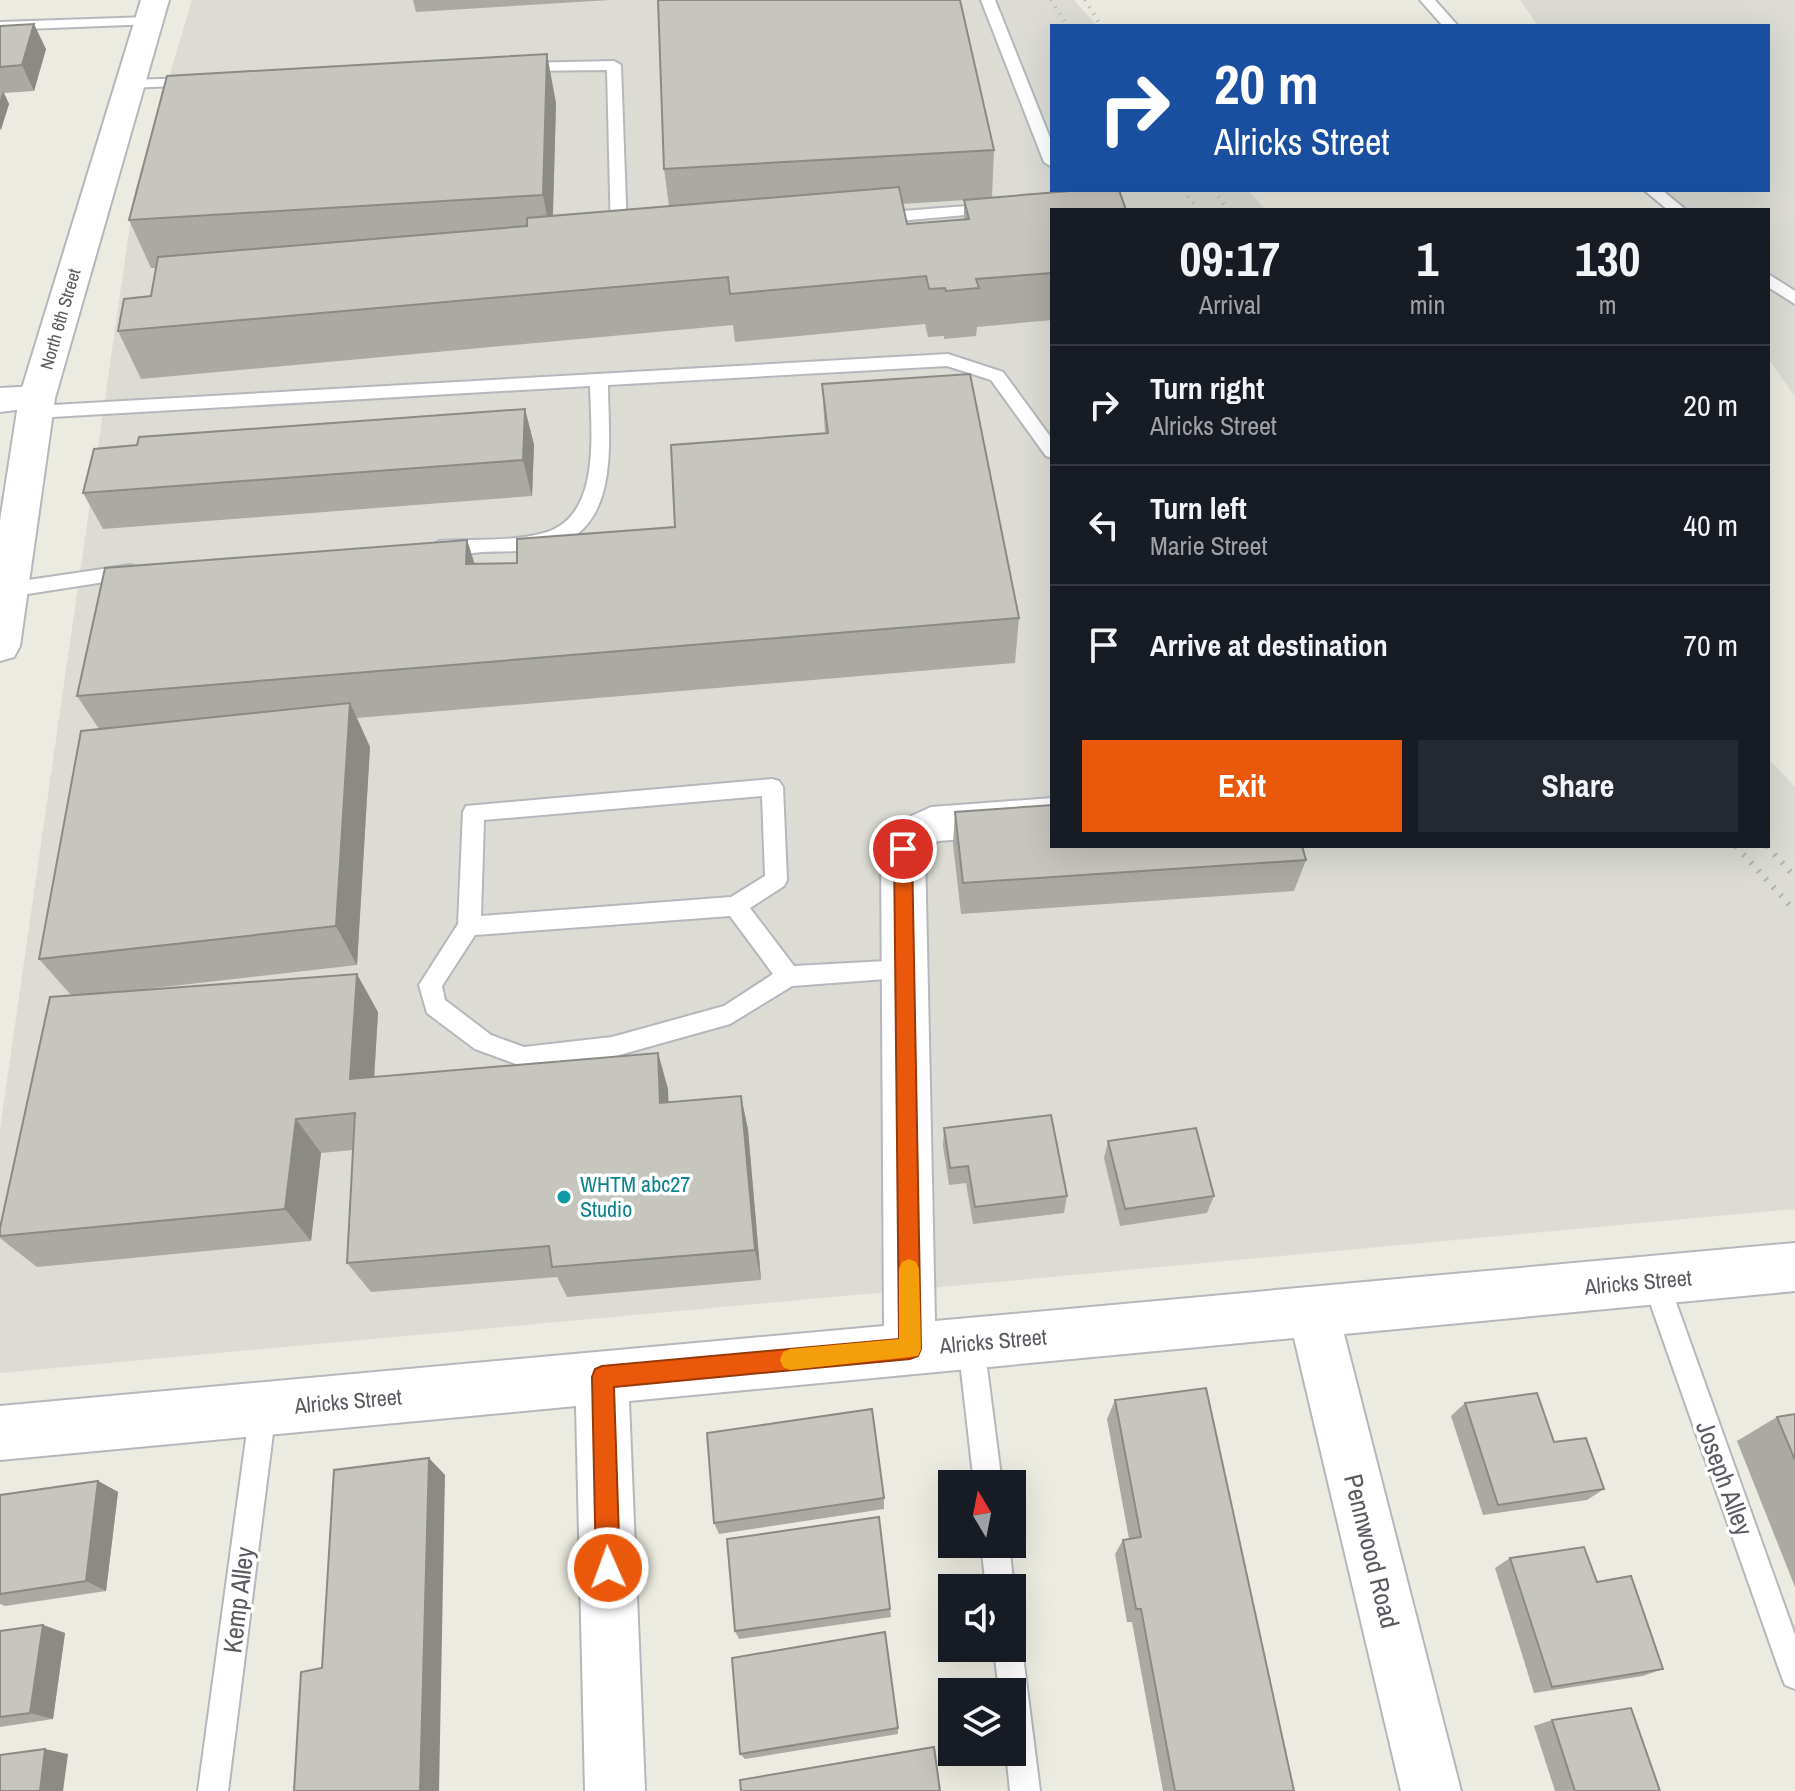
<!DOCTYPE html>
<html lang="en">
<head>
<meta charset="utf-8">
<style>
  :root { --surface:#171b24; --page:#242831; --text:#f1f3f6; --muted:#9ea1a6; --line:#363941; --accent:#ea580c }
  body { margin:0; font-family:"Archivo Narrow",sans-serif; background:var(--page); color:var(--text); height:100vh; display:flex; flex-direction:column; font-size:30px; white-space:nowrap }
  * { box-sizing:border-box; margin:0 }
  p { font-size:26px; color:var(--muted) }
  .icon { flex:none; width:44px; height:44px; fill:none; stroke:currentColor; stroke-width:2; stroke-linecap:round; stroke-linejoin:round }
  .map { position:relative; flex:1; overflow:hidden }
  .side { position:absolute; left:1050px; top:208px; width:720px; height:640px; display:flex; flex-direction:column; background:var(--surface); border-radius:0px; box-shadow:0 8px 32px #0002 }
  .side>* { flex:none }
  .top-card { position:absolute; left:1050px; top:24px; width:720px; height:168px; border-radius:0px; box-shadow:0 8px 32px #0002; background:#1a4fa0; color:#fff; overflow:hidden }
  .needle { width:52px; rotate:350deg }
  .buttons { position:absolute; left:938px; top:1470px; display:grid; gap:16px }
  .buttons a { display:grid; place-items:center; width:88px; height:88px; border-radius:0px; background:var(--surface); box-shadow:0 8px 32px #0002; font-size:40px }
  .pin { position:absolute; display:grid; place-items:center; width:68px; height:68px; color:#fff; margin:-34px; border:4px solid #fff; border-radius:50%; box-shadow:0 2px 8px #0007 }
  .me { position:absolute; width:88px; margin:-44px; rotate:358deg; stroke-linejoin:round; filter:drop-shadow(0 0 6px #0008) }
  .turn { display:flex; align-items:center; gap:28px; height:168px; padding:0 32px; font-size:36px }
  .turn .icon { width:104px; height:104px; stroke-width:2.5 }
  .turn b { display:block; font-size:56px; line-height:68px }
  .eta { display:flex; justify-content:space-evenly; align-items:center; height:136px; text-align:center }
  .eta b { font-size:48px; font-weight:700; line-height:56px }
  .action { display:flex; gap:16px; margin-top:auto; padding:16px 32px }
  .action a { flex:1; height:92px; border-radius:0px; background:var(--accent); color:#fff; font-size:32px; font-weight:700; line-height:92px; text-align:center }
  .action a+a { background:var(--page); color:var(--text) }
  ul { padding:0; list-style:none }
  li { display:flex; align-items:center; gap:24px; height:120px; padding:0 32px; border-top:2px solid var(--line) }
  li div { flex:1 }
  li b { display:block; font-size:30px }
  li em { font-style:normal }
  .map>svg:first-child { display:block }
</style>
</head>
<body>
<div class="map">
<svg width="1795" height="1791" viewBox="0 0 1795 1791">
  <rect width="100%" height="100%" fill="#ebebe1"/>
  <g fill="#dcdcd5">
    <polygon points="192,0 1074,0 1097,26 1052,26 1052,190 1248,190 1266,210 1052,210 1052,846 1768,846 1768,758 1795,787 1795,1209 0,1373 0,1129 135,190"/>
    <polygon points="1520,0 1795,0 1795,397 1768,358 1768,210 1666,210 1652,190 1768,190 1768,26 1538,26"/>
  </g>
  <g fill="none" stroke-linecap="round" stroke-linejoin="round">
    <g stroke="#b6b7bc" stroke-width="4">
      <g id="service">
        <polygon points="981,0 995,0 1052,143 1052,167 1044,162"/>
        <polygon points="1420,0 1435,0 1458,26 1443,26"/>
        <polygon points="149,17 156,21 154,24 0,30 0,22"/>
        <polygon points="614,61 621,65 627,231 630,235 622,240 611,235 607,70 521,71 514,67 521,63"/>
        <polygon points="195,78 202,82 200,85 128,88 121,84 128,80"/>
        <polygon points="1644,190 1662,190 1686,210 1668,210"/>
        <polygon points="993,204 1001,209 999,212 876,223 868,218 876,213"/>
        <polygon points="1768,274 1795,291 1795,304 1768,287"/>
        <path d="M948,354L1003,372L1052,439V458L1046,456L991,380L947,366L608,385C608,431 619,507 573,537C548,553 511,551 482,552C468,553 438,561 430,548L439,541C473,539 511,542 544,533C602,517 591,432 590,386L35,418L26,412L35,406Z"/>
        <polygon points="130,565 137,567 140,572 137,577 8,597 0,593 1,585 8,583"/>
        <path d="M772,779L779,781L783,787L787,880L784,886L750,908L794,966L905,960L913,963L916,970L913,977L792,986L730,1024L612,1057L524,1067L475,1049L427,1013L419,985L458,924L463,812L466,806ZM762,796L765,876L731,897L481,916L484,820ZM730,916L773,974L724,1006L612,1037L524,1047L491,1035L445,1000L442,986L475,935Z"/>
        <polygon points="1655,1268 1664,1271 1668,1280 1795,1635 1795,1689 1785,1685 1781,1675 1642,1280 1646,1271"/>
        <polygon points="971,1331 980,1335 984,1344 1002,1484 974,1484 958,1344 962,1335"/>
        <polygon points="263,1396 272,1400 276,1409 228,1791 198,1791 250,1409 254,1400"/>
        <polygon points="981,1544 1009,1544 1014,1588 1012,1593 1012,1588 986,1588"/>
        <polygon points="1012,1635 1018,1638 1022,1648 1040,1791 1010,1791 1006,1752 1012,1752 1012,1692 999,1692 994,1648 1012,1648"/>
      </g>
    </g>
    <g stroke="#b6b7bc" stroke-width="4">
      <g id="minor">
        <polygon points="37,386 49,390 55,398 49,406 0,412 0,388"/>
        <polygon points="1052,798 1052,832 938,841 925,850 935,1321 1795,1243 1795,1291 1344,1334 1461,1791 1401,1791 1294,1338 629,1401 645,1791 585,1791 576,1406 0,1460 0,1406 884,1326 881,849 896,823 931,807"/>
      </g>
    </g>
    <g stroke="#b6b7bc" stroke-width="4">
      <polygon id="tertiary" points="141,0 169,0 55,398 20,646 14,657 0,661 0,521 19,398"/>
    </g>
    <use href="#service" fill="#fff" fill-rule="evenodd"/>
    <use href="#minor" fill="#fff" fill-rule="evenodd"/>
    <use href="#tertiary" fill="#fff" fill-rule="evenodd"/>
    <g stroke="#b3b4b4" stroke-width="4" stroke-dasharray="1 7" stroke-linecap="butt">
      <polyline points="1051,0 1068,26"/>
      <polyline points="1085,0 1101,26"/>
      <polyline points="1183,190 1199,210"/>
      <polyline points="1214,190 1228,210"/>
    </g>
    <g stroke="#b3b4b4" stroke-width="6" stroke-dasharray="2 9" stroke-linecap="butt">
      <polyline points="1736,846 1795,911"/>
      <polyline points="1767,846 1795,877"/>
    </g>
  </g>
  <g fill="#aaa9a3" fill-rule="evenodd">
    <polygon points="413,0 610,0 416,12"/>
    <polygon points="0,26 46,49 34,91 4,93 9,104 0,130"/>
    <path d="M556,103L553,216L669,206L664,169L994,150L992,198L1052,210V320L977,327L976,336L944,339V336L928,337L925,324L735,342L733,325L141,379L118,331L151,296L156,268H151L129,220ZM982,199L964,200V219L907,224L902,204Z"/>
    <polygon points="822,384 1019,618 1015,663 357,718 370,747 357,965 128,991 378,1012 374,1077 658,1053 668,1089 668,1102 741,1096 748,1130 761,1280 567,1297 557,1277 371,1292 347,1263 353,1150 321,1153 311,1241 37,1267 0,1238 0,1228 71,995 39,959 99,729 77,696 467,540 475,564 517,563 675,527 825,434"/>
    <polygon points="525,409 534,445 532,496 103,529 83,493 137,445"/>
    <polygon points="955,812 1306,860 1294,891 961,914 953,844"/>
    <polygon points="944,1128 1067,1196 1064,1213 973,1224 966,1183 949,1185 943,1146"/>
    <polygon points="1108,1141 1214,1196 1207,1213 1120,1226 1104,1158"/>
    <polygon points="1115,1400 1294,1791 1163,1791 1132,1622 1127,1622 1115,1554 1123,1540 1129,1539 1107,1419"/>
    <polygon points="1465,1403 1554,1442 1604,1489 1587,1500 1483,1515 1451,1416"/>
    <polygon points="1795,1414 1795,1587 1737,1441 1777,1417"/>
    <polygon points="98,1481 118,1492 106,1591 5,1606 0,1604 0,1495"/>
    <polygon points="884,1498 884,1509 719,1534 714,1523"/>
    <polygon points="1510,1558 1597,1582 1663,1669 1643,1676 1534,1693 1495,1568"/>
    <polygon points="890,1609 891,1617 739,1639 735,1631"/>
    <polygon points="43,1625 65,1633 53,1719 0,1727 0,1631"/>
    <polygon points="1552,1720 1660,1791 1555,1791 1534,1726"/>
    <polygon points="898,1728 898,1734 745,1759 740,1754"/>
  </g>
  <g fill="#8b8a85">
    <polygon points="34,24 46,49 34,91 22,65"/>
    <polygon points="547,54 556,103 552,243 543,195"/>
    <polygon points="3,91 9,104 1,130 0,128 0,100"/>
    <polygon points="525,409 534,445 532,496 523,460"/>
    <polygon points="467,540 481,586 466,564"/>
    <polygon points="350,703 370,747 357,965 336,926"/>
    <polygon points="357,974 378,1012 372,1114 350,1079"/>
    <polygon points="658,1053 668,1089 670,1137 660,1103"/>
    <polygon points="741,1096 748,1130 761,1280 755,1250"/>
    <polygon points="296,1119 321,1153 311,1241 285,1209"/>
    <polygon points="429,1458 445,1475 439,1791 420,1791"/>
    <polygon points="98,1481 118,1492 106,1591 86,1581"/>
    <polygon points="43,1625 65,1633 53,1719 30,1713"/>
    <polygon points="45,1749 68,1754 63,1791 40,1791"/>
  </g>
  <g fill="#c6c5be" stroke="#8b8a85" stroke-width="2">
    <polygon points="658,0 960,0 994,150 664,169"/>
    <polygon points="34,24 22,65 0,67 0,26"/>
    <polygon points="547,54 543,195 129,220 167,76"/>
    <polygon points="899,187 907,224 969,219 964,200 1082,190 1119,190 1126,210 1052,210 1052,273 976,279 979,288 946,291 945,288 929,289 926,276 730,294 728,277 118,331 124,299 151,296 158,257 527,226 527,218"/>
    <polygon points="970,374 1019,618 77,696 105,568 467,540 466,564 517,563 517,539 675,527 671,445 828,433 822,384"/>
    <polygon points="525,409 523,460 83,493 94,449 137,445 139,437"/>
    <polygon points="350,703 336,926 39,959 81,731"/>
    <polygon points="1052,805 1052,846 1302,846 1306,860 963,883 955,812"/>
    <polygon points="357,974 350,1079 658,1053 660,1103 741,1096 755,1250 552,1267 549,1246 347,1263 355,1113 296,1119 285,1209 0,1236 0,1228 50,997"/>
    <polygon points="1051,1115 1067,1196 975,1207 968,1166 950,1168 944,1128"/>
    <polygon points="1196,1128 1214,1196 1125,1209 1108,1141"/>
    <polygon points="1206,1388 1294,1791 1175,1791 1141,1609 1136,1609 1123,1540 1141,1537 1115,1400"/>
    <polygon points="1537,1393 1554,1442 1586,1438 1604,1489 1498,1505 1465,1403"/>
    <polygon points="872,1409 884,1498 714,1523 707,1433"/>
    <polygon points="1795,1414 1795,1460 1777,1417"/>
    <polygon points="429,1458 420,1791 294,1791 301,1672 322,1668 334,1470"/>
    <polygon points="98,1481 86,1581 0,1594 0,1495"/>
    <polygon points="879,1517 890,1609 735,1631 727,1539"/>
    <polygon points="1584,1547 1597,1582 1631,1576 1663,1669 1552,1687 1510,1558"/>
    <polygon points="43,1625 30,1713 0,1717 0,1631"/>
    <polygon points="885,1632 898,1728 740,1754 732,1658"/>
    <polygon points="1631,1708 1660,1791 1575,1791 1552,1720"/>
    <polygon points="934,1747 940,1791 741,1791 740,1780"/>
    <polygon points="45,1749 40,1791 0,1791 0,1755"/>
  </g>
  <polygon fill="#ea580c" stroke="#983908" stroke-width="2" points="903,842 912,849 921,1349 918,1356 910,1359 614,1387 620,1568 616,1576 608,1580 600,1576 596,1568 592,1377 595,1369 602,1366 899,1339 894,849"/>
  <polygon fill="#f59e0b" points="909,1259 916,1262 919,1269 921,1349 918,1356 790,1370 783,1367 780,1360 783,1352 790,1349 899,1339 899,1269 902,1262"/>
  <circle fill="#0f9aa8" stroke="#fff" stroke-width="3" cx="564" cy="1197" r="8"/>
  <g text-anchor="middle" dominant-baseline="central" stroke-width="7" stroke-linejoin="round" paint-order="stroke">
    <g font-size="18" fill="#595b60" stroke="#fff">
      <text transform="translate(60 319) rotate(-74)">North 6th Street</text>
    </g>
    <g font-size="22" fill="#0d838f" stroke="#fff" text-anchor="start">
      <text x="580" y="1184">WHTM abc27<tspan x="580" dy="25">Studio</tspan></text>
    </g>
    <g font-size="22" fill="#595b60" stroke="#fff">
      <text transform="translate(1638 1282) rotate(-5)">Alricks Street</text>
      <text transform="translate(993 1341) rotate(-5)">Alricks Street</text>
      <text transform="translate(348 1401) rotate(-5)">Alricks Street</text>
    </g>
    <g font-size="26" fill="#595b60" stroke="#fff">
      <text transform="translate(1725 1478) rotate(70)">Joseph Alley</text>
      <text transform="translate(1372 1551) rotate(76)">Pennwood Road</text>
      <text transform="translate(238 1600) rotate(-83)">Kemp Alley</text>
    </g>
  </g>
</svg>
<div class="buttons">
<a><svg class="needle" viewBox="-14 -14 28 28"><path d="M0-13l5 13h-10z" fill="#e53935"/><path d="M0 13l5-13h-10z" fill="#9ea1a6"/></svg></a>
<a><svg class="icon" aria-label="sound" viewBox="0 0 24 24"><path d="M4 9h4l5-4v14l-5-4H4zM17 9q2 3 0 6"/></svg></a>
<a><svg class="icon" aria-label="layers" viewBox="0 0 24 24"><path d="M12 4l9 5-9 5-9-5zM3 14l9 5 9-5"/></svg></a>
</div>
<div class="pin" style="left:903px;top:849px;background:#d93025"><svg class="icon" aria-label="arrive" viewBox="0 0 24 24"><path d="M6 21V4h12l-3 4 3 4H6"/></svg></div>
<svg class="me" style="left:608px;top:1568px" viewBox="-20 -20 40 40"><circle r="17" fill="#ea580c" stroke="#fff" stroke-width="3"/><path d="M0-11L8 9 0 5-8 9z" fill="#fff"/></svg>
<div class="top-card">
<div class="turn"><svg class="icon" aria-label="right" viewBox="0 0 24 24"><path d="M7 20v-9h11M14 6l5 5-5 5"/></svg><div><b>20 m</b>Alricks Street</div></div>
</div>
<section class="side">
<div class="eta">
<div><b>09:17</b><p>Arrival</p></div>
<div><b>1</b><p>min</p></div>
<div><b>130</b><p>m</p></div>
</div>
<ul>
<li><svg class="icon" aria-label="right" viewBox="0 0 24 24"><path d="M7 20v-9h11M14 6l5 5-5 5"/></svg><div><b>Turn right</b><p>Alricks Street</p></div><em>20 m</em></li>
<li><svg class="icon" aria-label="left" viewBox="0 0 24 24"><path d="M17 20v-9H6M10 6l-5 5 5 5"/></svg><div><b>Turn left</b><p>Marie Street</p></div><em>40 m</em></li>
<li><svg class="icon" aria-label="arrive" viewBox="0 0 24 24"><path d="M6 21V4h12l-3 4 3 4H6"/></svg><div><b>Arrive at destination</b></div><em>70 m</em></li>
</ul>
<div class="action"><a>Exit</a><a>Share</a></div>
</section>
</div>
</body>
</html>
